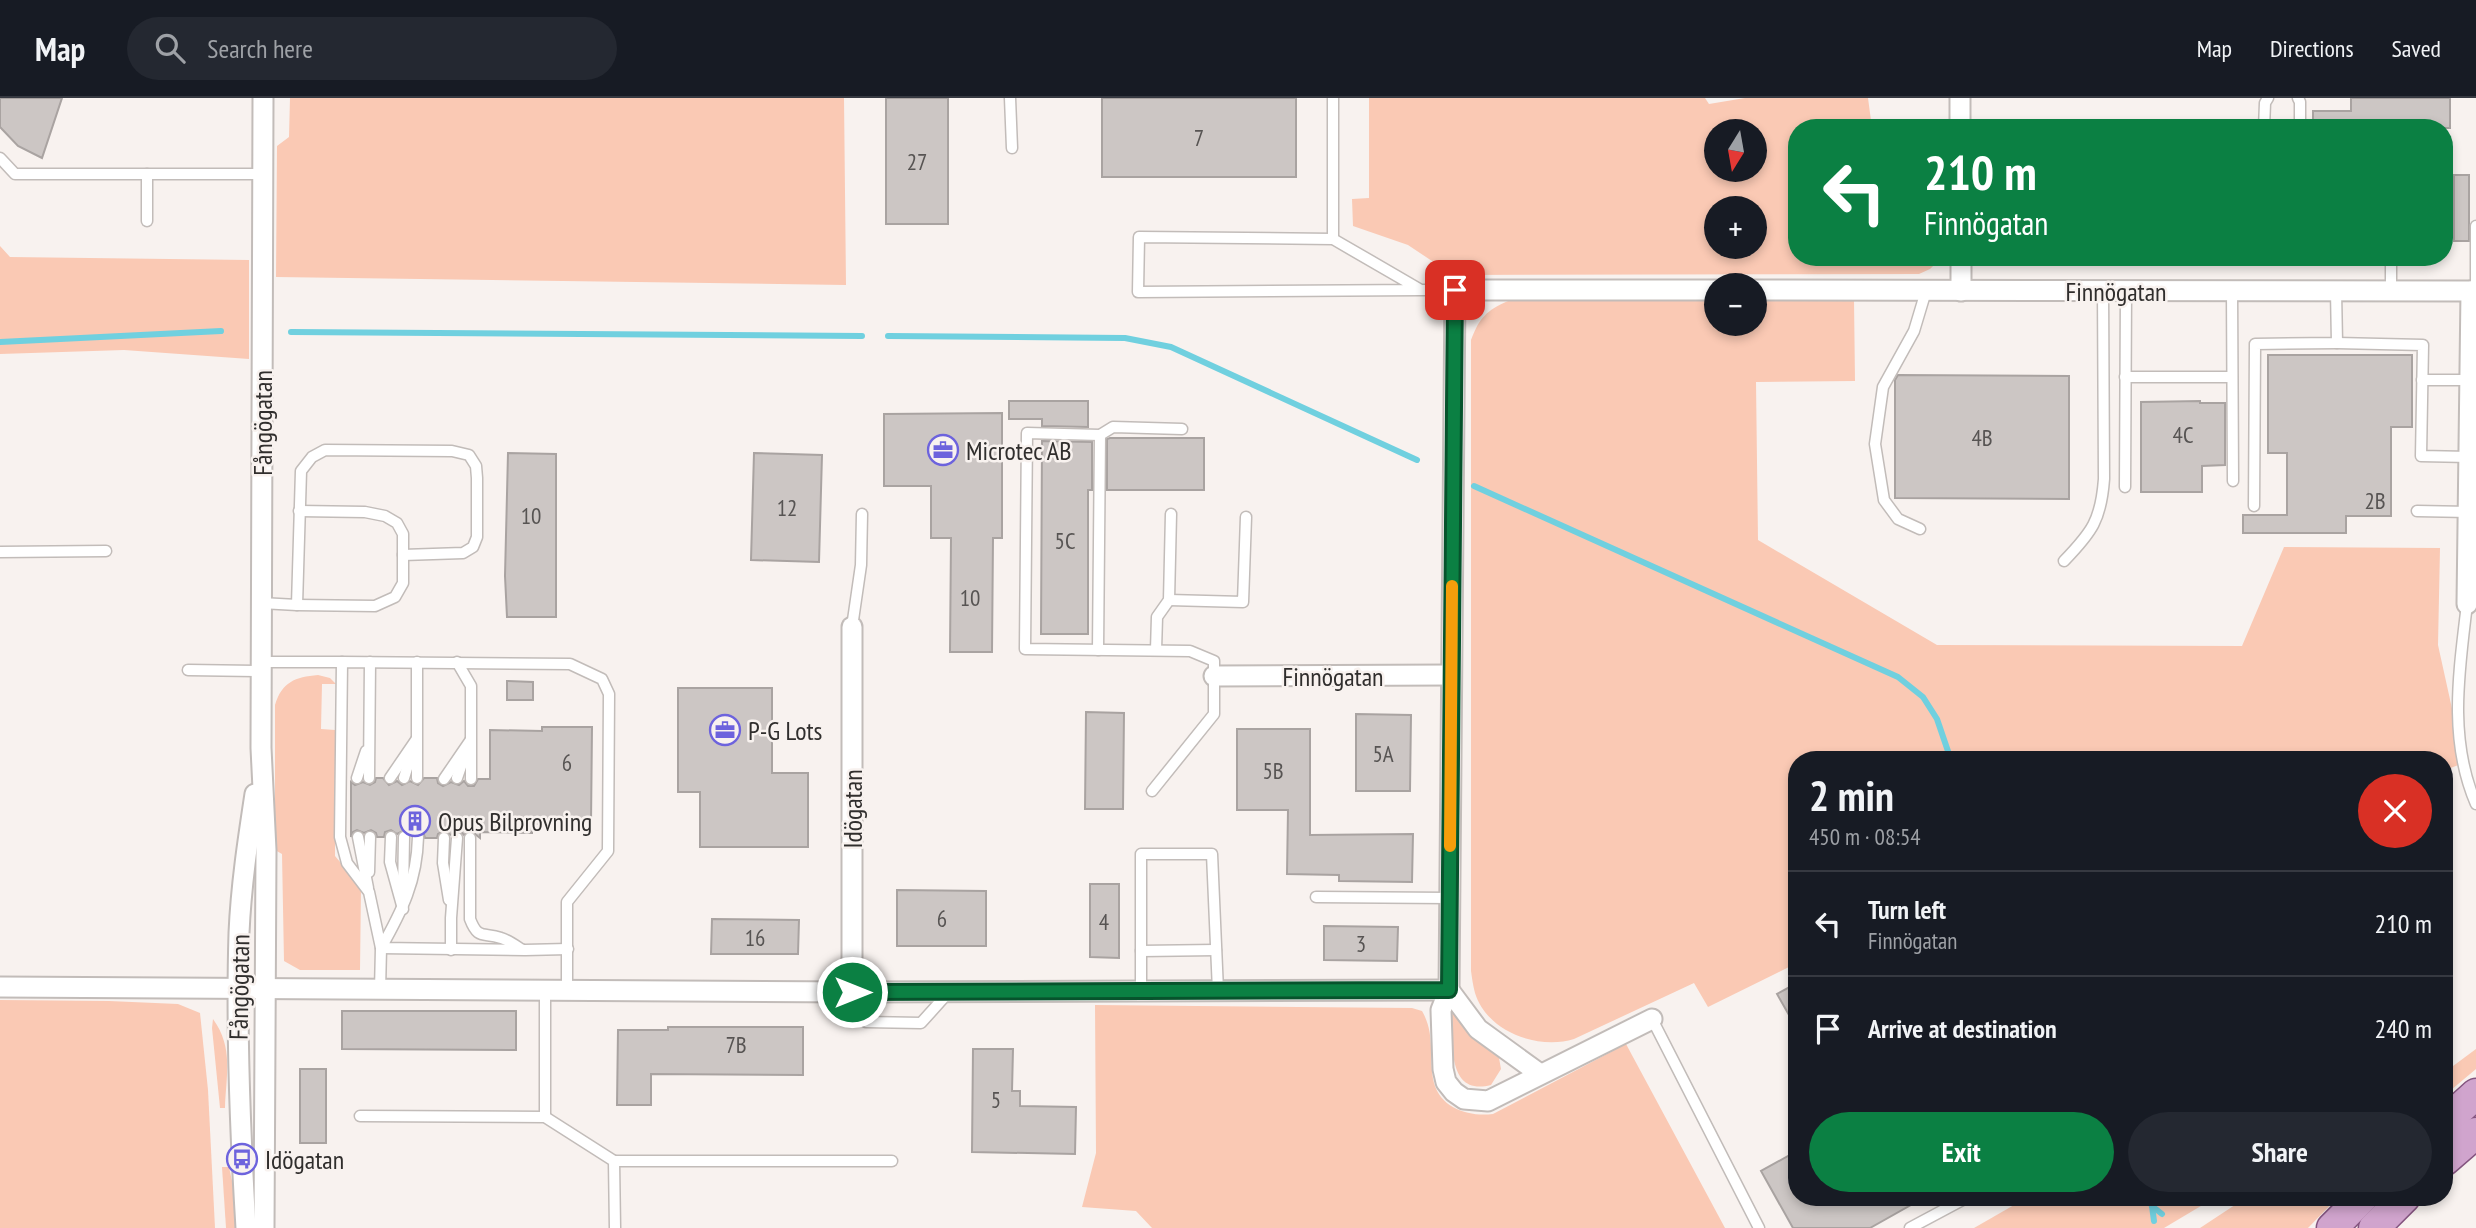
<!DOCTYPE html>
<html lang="en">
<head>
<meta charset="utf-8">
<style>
  :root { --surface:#171b24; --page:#242831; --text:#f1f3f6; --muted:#9ea1a6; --line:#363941; --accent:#0b8043 }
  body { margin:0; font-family:"PT Sans Narrow",sans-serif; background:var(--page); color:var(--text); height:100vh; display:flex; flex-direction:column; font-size:26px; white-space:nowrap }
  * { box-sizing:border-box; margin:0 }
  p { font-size:23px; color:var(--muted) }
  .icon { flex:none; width:38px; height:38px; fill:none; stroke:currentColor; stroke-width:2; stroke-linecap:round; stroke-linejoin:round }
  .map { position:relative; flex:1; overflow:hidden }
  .sheet { position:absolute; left:1788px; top:653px; width:665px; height:455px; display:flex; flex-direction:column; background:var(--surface); border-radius:28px; box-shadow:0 4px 10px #0003 }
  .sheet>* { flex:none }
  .hud { position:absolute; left:1788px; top:21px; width:665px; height:147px; border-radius:28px; box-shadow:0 4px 10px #0003; background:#0b8043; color:#fff; overflow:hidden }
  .needle { width:46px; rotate:191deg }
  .fabs { position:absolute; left:1704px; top:21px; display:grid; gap:14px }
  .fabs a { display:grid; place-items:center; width:63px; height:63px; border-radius:50%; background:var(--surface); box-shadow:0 4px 10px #0003; font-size:35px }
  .pin { position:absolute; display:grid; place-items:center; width:60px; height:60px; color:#fff; margin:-30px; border-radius:14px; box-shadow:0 4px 10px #0006 }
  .me { position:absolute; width:77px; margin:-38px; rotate:90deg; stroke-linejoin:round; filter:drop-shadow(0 0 5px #0008) }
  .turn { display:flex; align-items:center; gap:24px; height:147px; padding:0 21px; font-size:32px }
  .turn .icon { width:91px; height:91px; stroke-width:2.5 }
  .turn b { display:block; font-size:49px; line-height:60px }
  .round { display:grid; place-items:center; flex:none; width:74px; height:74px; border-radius:37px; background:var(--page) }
  .head { display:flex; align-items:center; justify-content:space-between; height:119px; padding:0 21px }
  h1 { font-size:42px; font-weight:800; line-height:52px }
  .action { display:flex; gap:14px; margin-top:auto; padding:14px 21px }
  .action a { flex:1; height:80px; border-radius:42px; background:var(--accent); color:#fff; font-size:28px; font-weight:800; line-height:80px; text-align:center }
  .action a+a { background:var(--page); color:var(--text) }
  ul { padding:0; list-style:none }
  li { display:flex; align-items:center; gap:21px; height:105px; padding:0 21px; border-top:2px solid var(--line) }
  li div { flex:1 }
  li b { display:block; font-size:26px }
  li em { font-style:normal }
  header { display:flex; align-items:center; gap:42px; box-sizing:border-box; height:98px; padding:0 35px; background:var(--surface); border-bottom:2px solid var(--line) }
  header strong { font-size:33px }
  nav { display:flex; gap:38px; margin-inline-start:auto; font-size:24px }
  .search { width:490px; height:63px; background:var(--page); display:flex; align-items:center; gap:18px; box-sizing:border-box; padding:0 24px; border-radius:38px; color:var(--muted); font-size:26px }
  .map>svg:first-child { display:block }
</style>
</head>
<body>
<header>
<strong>Map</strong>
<div class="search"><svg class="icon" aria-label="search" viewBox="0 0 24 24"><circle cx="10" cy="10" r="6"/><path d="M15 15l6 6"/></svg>Search here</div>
<nav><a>Map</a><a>Directions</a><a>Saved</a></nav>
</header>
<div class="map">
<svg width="2476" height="1130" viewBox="0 0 2476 1130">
  <rect width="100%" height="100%" fill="#f8f2ef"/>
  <g fill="#fac9b4" fill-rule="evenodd">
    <polygon points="290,0 844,0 846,187 276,179 277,48 289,39"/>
    <path d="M1369,0H1705L1709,6L1745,0H1868L1872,30H1797V159H1940V161L1930,171L1919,176L1453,177L1408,147L1353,128L1352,101L1369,100ZM1717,33H1755V72H1717ZM1717,110H1755V149H1717Z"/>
    <polygon points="0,148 10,159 249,162 249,261 124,252 0,256"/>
    <path d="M1717,202V226H1755V202H1854L1855,283L1756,284L1758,442L1937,547L2242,548L2284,449L2440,450L2438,547L2464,665L2445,672V662H1797V865L1708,909L1694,885L1574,941C1538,952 1487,934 1475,895C1473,888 1472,880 1471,873V242C1480,219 1486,213 1508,203Z"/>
    <path d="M318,577L330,580L336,586H322L321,631L335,632V758L361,789L360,872H300L284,863L282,756L275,752V607C282,584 295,579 318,577Z"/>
    <polygon points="0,902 109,903 178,906 200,915 208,992 215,1130 0,1130"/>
    <path d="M1095,907L1412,910L1422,913C1436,937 1428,960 1434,985C1441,1011 1470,1019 1493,1016L1626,946L1725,1130H1152L1136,1113L1082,1109L1096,1055Z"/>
    <path d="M1453,914L1457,915C1466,936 1482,947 1499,960L1501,971L1491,987C1448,998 1453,948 1451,920Z"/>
    <path d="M213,921C234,950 226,978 225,1010H220L212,930Z"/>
    <polygon points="2476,951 2476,971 2445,997 2445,974"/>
    <polygon points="222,1069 229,1069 235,1097 238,1130 226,1130"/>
    <polygon points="2028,1099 2216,1099 2164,1130 1974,1130"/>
    <polygon points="2247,1099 2338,1099 2308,1130 2200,1130"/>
  </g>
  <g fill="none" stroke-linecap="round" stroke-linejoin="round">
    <g stroke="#70d0df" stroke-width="6">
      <polyline points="291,234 862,238"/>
      <polyline points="888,238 1125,240 1171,249 1417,362"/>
      <polyline points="0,244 221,233"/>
      <polyline points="1474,388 1898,579 1923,599 1937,621 1951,662"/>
      <polyline points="2147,1099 2152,1108 2162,1116"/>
      <polyline points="2152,1108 2154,1123"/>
    </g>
  </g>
  <g fill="#ccc6c4" stroke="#a9a3a1" stroke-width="2">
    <polygon points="0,0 62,0 42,60 18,48 0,29"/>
    <rect x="886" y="0" width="62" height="126"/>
    <rect x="1102" y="0" width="194" height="79"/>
    <polygon points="2351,0 2450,0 2450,30 2313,30 2313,13 2351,13"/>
    <rect x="2454" y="77" width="15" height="66"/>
    <polygon points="2268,257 2412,257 2412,329 2391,329 2391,418 2346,418 2346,435 2243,435 2243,417 2287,417 2287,355 2268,355"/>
    <polygon points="1898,277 2069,278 2069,401 1895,400 1895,282"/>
    <polygon points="1009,303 1088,303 1088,329 1042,328 1042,321 1009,321"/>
    <polygon points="2200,303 2200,305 2225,305 2225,367 2202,368 2202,394 2141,394 2141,304"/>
    <polygon points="1002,315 1002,440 993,440 992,554 950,554 951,440 931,440 931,388 884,388 884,316"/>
    <polygon points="1110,340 1204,340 1204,392 1107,392 1107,341"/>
    <polygon points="1042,343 1092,344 1092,392 1088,392 1088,536 1041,536"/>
    <polygon points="508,355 556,356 556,519 507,519 505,478"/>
    <polygon points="754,355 822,357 819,464 751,462"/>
    <polygon points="507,583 533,584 533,602 507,602"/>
    <polygon points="678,590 772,590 772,675 808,675 808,749 700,749 700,694 678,694"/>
    <polygon points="1086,614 1124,615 1123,711 1085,711"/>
    <polygon points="1356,616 1411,617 1410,693 1356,693"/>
    <polygon points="542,629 592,629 591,726 532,726 532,735 480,734 480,740 471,733 464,737 461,734 454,733 451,737 444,733 438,736 437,740 425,740 423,733 418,732 411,737 405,732 397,736 391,732 385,734 384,739 377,739 376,735 371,732 364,735 357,732 353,734 351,739 351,684 355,687 363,684 370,687 375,684 376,680 383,680 389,687 397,683 402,687 410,683 418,687 424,680 437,680 438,685 443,688 451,684 459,687 464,683 468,688 474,688 478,681 490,681 490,632 542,633"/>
    <polygon points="1237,631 1310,631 1310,737 1413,736 1412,784 1339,783 1339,777 1287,776 1288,712 1237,712"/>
    <polygon points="1090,786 1119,786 1119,860 1090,859"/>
    <polygon points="897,792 986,793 986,848 897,848"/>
    <polygon points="712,821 799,822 798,856 711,856"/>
    <polygon points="1324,828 1398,829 1397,863 1324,862"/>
    <polygon points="1797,885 1797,931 1777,896"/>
    <polygon points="342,913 516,913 516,952 342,951"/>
    <polygon points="668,929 803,929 803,977 651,976 651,1007 617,1007 618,932 668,932"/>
    <polygon points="973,951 1013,951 1012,993 1020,993 1020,1008 1076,1009 1075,1056 972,1054"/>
    <rect x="300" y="971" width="26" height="74"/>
    <polygon points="1797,1053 1797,1099 1925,1099 1870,1130 1793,1130 1761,1073"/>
  </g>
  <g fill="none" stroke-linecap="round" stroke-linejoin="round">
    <g stroke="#c2bcb9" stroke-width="13">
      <g id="service">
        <polyline points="1010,0 1012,50"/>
        <polyline points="1333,0 1333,141"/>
        <polyline points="2298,0 2300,4 2300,30"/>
        <polyline points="2264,30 2265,5 2268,0"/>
        <polyline points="0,60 15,76 263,76"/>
        <polyline points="147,123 147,76"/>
        <polyline points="2391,159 2391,193"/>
        <polyline points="1421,192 1138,194 1139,139 1333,141 1421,192 1455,192"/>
        <polyline points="2232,192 2233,383"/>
        <polyline points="2476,193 2476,128"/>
        <polyline points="2337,245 2423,247 2421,358 2469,359"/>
        <polyline points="2125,279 2232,279"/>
        <polyline points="2422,282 2470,282"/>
        <polyline points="2125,389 2126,193"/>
        <polyline points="2254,408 2255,246 2337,245 2336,193"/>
        <polyline points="2417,413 2469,414"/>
        <polyline points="1920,431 1898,421 1884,402 1875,346 1883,289 1914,233 1926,193"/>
        <polyline points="0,454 106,453"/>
        <path d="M2064,463C2092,434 2101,422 2104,381L2103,192"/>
        <polyline points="1169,502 1243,504 1246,419"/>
        <polyline points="261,505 297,507 301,373 312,359 325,352 452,353 469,357 476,368 477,380 477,439 473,449 463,455 403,457"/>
        <path d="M2467,506C2459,574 2448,641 2476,706"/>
        <polyline points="297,507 375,508 395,499 403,485 403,436 397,425 385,418 365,414 299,413"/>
        <polyline points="852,529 861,467 862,416"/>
        <polyline points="1098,552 1100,337"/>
        <polyline points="1156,552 1157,519 1169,502 1171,416"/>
        <polyline points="262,564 342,564"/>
        <polyline points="457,564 471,588 471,681"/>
        <polyline points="188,572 262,573"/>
        <polyline points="357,680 366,653"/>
        <polyline points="369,680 370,564"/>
        <polyline points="390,680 416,642"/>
        <polyline points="404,680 412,654"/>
        <polyline points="417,680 417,564"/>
        <polyline points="457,680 466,654"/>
        <polyline points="444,681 470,643"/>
        <polyline points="1152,693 1214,616 1214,563 1190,553 1025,551 1027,335 1100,337 1113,329 1182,331"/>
        <polyline points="358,739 368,790"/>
        <polyline points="391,739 390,764 403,811"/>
        <path d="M418,739C417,783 402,813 381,850L525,852L568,851"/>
        <polyline points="444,740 443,765 449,802"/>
        <path d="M470,740V821C478,842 483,834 501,840C508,842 515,847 521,851"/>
        <polyline points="369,774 370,739"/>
        <polyline points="403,797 404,739"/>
        <polyline points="1316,799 1449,800"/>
        <polyline points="451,852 451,820 457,740"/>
        <polyline points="1141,853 1216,852"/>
        <polyline points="380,892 381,850 369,794 347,765 340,739 342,564 570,566 602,581 609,596 608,753 567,804 567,892"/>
        <polyline points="545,892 545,1019"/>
        <polyline points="1141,893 1141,756 1212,756 1218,893"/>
        <polyline points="852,894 866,924 921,925 948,895"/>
        <polyline points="1652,921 1759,1130"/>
        <polyline points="360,1018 545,1019 614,1063 615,1130"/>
        <polyline points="614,1063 892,1063"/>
        <polyline points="1910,1130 1968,1099"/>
      </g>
    </g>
    <g stroke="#c2bcb9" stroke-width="23">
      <g id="minor">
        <polyline points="263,0 261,650 266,752 264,1130"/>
        <polyline points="1960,0 1960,30"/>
        <polyline points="1961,159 1961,193"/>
        <polyline points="1755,192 2476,193"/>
        <polyline points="2467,506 2471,193"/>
        <polyline points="1214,578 1451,577"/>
        <polyline points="0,889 852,894 1449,892"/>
        <polyline points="1449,892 1478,931 1540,976"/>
        <polyline points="852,894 852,529"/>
        <polyline points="1652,921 1488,1003 1464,1001 1454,994 1446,984 1443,971 1441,912 1449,892 1455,192 1717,192"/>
        <path d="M246,1130C240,1032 236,933 239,835C241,788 248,742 255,696"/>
      </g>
    </g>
    <g stroke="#84547f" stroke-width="33">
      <g id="primary">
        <polyline points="2445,1024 2476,996"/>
        <polyline points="2445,1062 2476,1035"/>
        <polyline points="2332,1130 2363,1099"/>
        <polyline points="2374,1130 2405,1099"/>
      </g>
    </g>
    <use href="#service" stroke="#fff" stroke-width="10"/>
    <use href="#minor" stroke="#fff" stroke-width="19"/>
    <use href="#primary" stroke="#d0a4cd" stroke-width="30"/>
  </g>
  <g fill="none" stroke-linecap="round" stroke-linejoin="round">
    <g stroke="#07532c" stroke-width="18">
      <polyline id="route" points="852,894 1449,892 1455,192"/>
    </g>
    <use href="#route" stroke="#0b8043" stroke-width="12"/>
    <polyline stroke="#f59e0b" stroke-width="12" points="1450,748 1452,488"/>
  </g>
  <defs>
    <g id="office-ring" transform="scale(1.575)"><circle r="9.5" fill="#f8f2ef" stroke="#6d63dd" stroke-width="1.5"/><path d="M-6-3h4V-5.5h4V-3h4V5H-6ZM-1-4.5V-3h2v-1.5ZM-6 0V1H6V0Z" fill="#6d63dd"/></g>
    <g id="building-ring" transform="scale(1.575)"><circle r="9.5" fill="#f8f2ef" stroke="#6d63dd" stroke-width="1.5"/><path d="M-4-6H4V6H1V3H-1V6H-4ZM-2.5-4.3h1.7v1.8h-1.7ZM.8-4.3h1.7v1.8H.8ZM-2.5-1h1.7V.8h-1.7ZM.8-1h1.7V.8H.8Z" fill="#6d63dd"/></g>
    <g id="bus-ring" transform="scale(1.575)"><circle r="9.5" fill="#f8f2ef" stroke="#6d63dd" stroke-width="1.5"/><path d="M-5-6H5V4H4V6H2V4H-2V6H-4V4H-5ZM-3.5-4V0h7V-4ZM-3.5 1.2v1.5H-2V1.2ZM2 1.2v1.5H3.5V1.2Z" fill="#6d63dd"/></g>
  </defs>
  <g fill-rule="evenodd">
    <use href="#office-ring" x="943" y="352"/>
    <use href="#office-ring" x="725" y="632"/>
    <use href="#building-ring" x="415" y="723"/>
    <use href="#bus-ring" x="242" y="1061"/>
  </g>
  <g text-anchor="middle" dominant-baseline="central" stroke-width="5" stroke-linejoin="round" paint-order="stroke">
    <g font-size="23" fill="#575453">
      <text x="1199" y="39">7</text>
      <text x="917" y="63">27</text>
      <text x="2183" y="336">4C</text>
      <text x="1982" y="339">4B</text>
      <text x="2375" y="402">2B</text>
      <text x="787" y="409">12</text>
      <text x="531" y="417">10</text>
      <text x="1065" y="442">5C</text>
      <text x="970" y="499">10</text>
      <text x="1383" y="655">5A</text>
      <text x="567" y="664">6</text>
      <text x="1273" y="672">5B</text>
      <text x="942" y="820">6</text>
      <text x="1104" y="823">4</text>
      <text x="755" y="839">16</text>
      <text x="1361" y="845">3</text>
      <text x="736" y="946">7B</text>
      <text x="996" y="1001">5</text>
    </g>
    <g font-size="26" fill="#302e2d" stroke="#f8f2ef">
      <text x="2116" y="193">Finnögatan</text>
      <text transform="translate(262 325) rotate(-90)">Fångögatan</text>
      <text x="1333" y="578">Finnögatan</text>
      <text transform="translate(852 711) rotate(-90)">Idögatan</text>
      <text transform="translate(239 889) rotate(-89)">Fångögatan</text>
    </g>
    <g font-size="26" fill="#302e2d" stroke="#f8f2ef" text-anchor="start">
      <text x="966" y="352">Microtec AB</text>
      <text x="748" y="632">P-G Lots</text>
      <text x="438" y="723">Opus Bilprovning</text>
      <text x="265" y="1061">Idögatan</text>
    </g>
  </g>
</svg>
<div class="fabs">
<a><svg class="needle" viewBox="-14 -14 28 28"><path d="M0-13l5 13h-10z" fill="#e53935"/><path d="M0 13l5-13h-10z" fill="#9ea1a6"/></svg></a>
<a>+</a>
<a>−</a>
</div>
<div class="pin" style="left:1455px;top:192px;background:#d93025"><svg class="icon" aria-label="arrive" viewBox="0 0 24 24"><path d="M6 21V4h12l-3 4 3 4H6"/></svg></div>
<svg class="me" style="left:852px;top:894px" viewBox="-20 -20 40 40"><circle r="17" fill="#0b8043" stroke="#fff" stroke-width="3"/><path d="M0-11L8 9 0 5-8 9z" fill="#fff"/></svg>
<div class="hud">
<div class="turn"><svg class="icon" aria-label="left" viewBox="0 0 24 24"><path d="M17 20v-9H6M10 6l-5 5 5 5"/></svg><div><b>210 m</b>Finnögatan</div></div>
</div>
<section class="sheet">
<div class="head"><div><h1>2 min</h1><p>450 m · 08:54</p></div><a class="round" style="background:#d93025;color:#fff"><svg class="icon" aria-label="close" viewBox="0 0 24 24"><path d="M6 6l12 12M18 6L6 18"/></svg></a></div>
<ul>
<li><svg class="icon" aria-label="left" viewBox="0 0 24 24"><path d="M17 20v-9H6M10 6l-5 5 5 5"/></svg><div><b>Turn left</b><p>Finnögatan</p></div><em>210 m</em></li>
<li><svg class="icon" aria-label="arrive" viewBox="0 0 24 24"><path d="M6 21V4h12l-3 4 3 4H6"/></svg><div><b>Arrive at destination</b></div><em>240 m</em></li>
</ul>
<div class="action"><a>Exit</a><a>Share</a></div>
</section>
</div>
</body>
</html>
